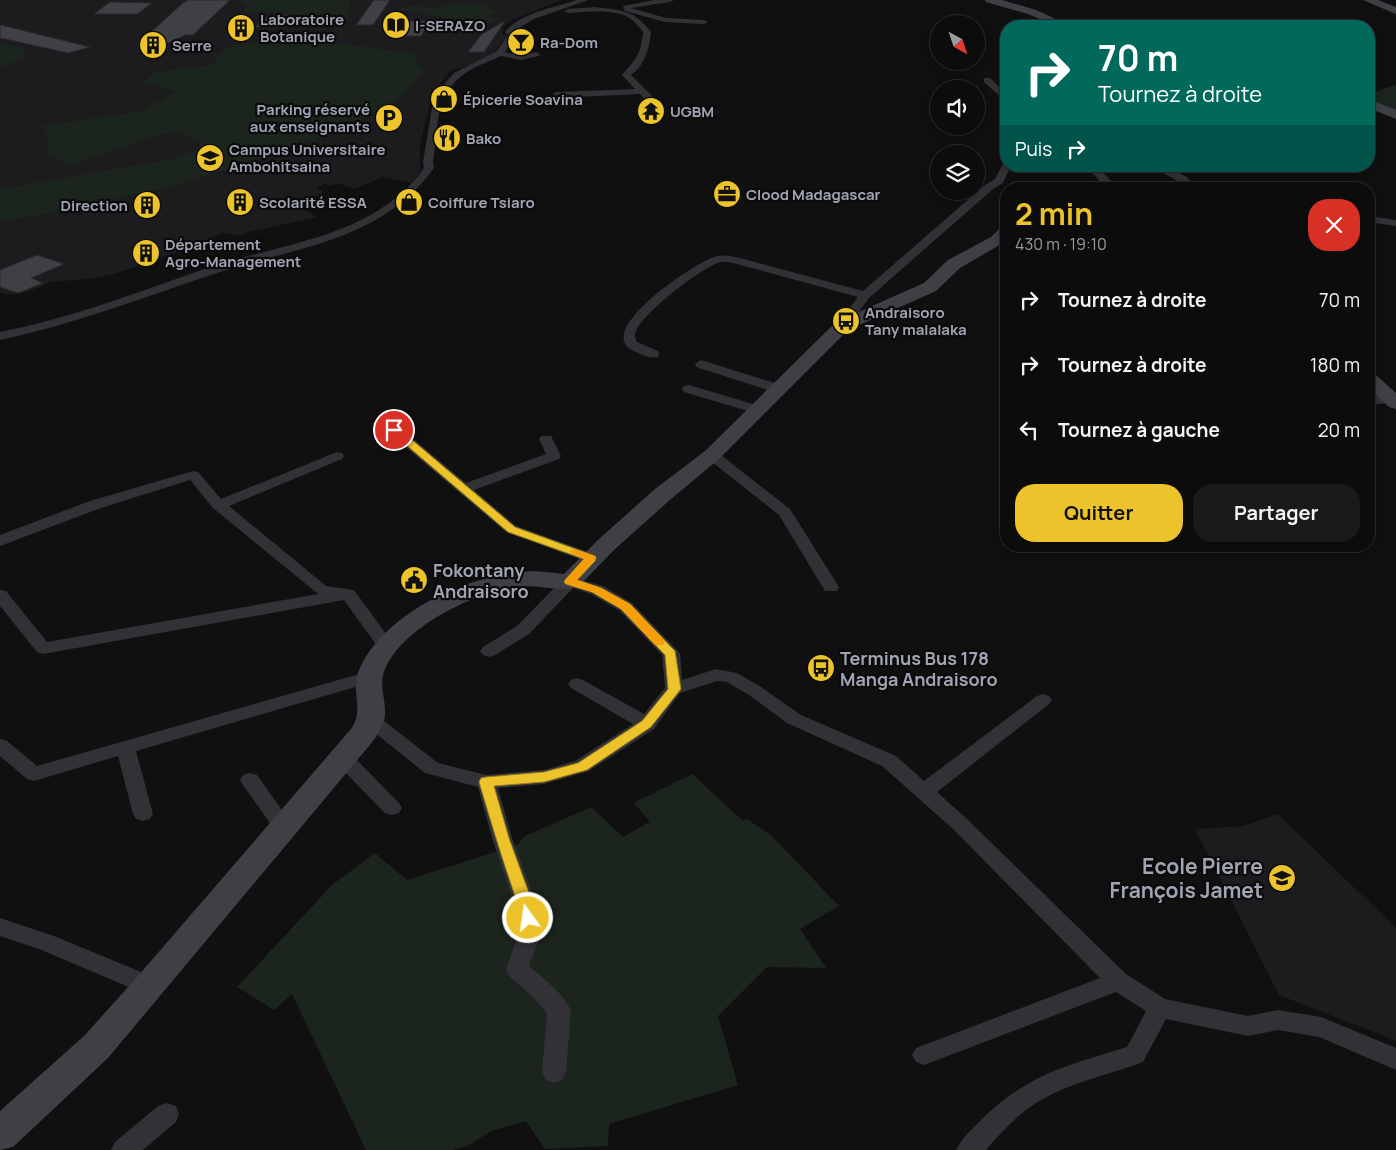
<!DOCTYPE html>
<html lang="fr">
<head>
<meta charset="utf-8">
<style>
  :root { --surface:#0c0c0d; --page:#1a1a1b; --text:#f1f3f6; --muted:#9a9b9d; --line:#2c2c2e; --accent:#edc32c }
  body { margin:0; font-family:Manrope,sans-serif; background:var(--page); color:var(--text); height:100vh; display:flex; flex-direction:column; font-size:19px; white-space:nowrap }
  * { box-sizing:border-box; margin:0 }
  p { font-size:16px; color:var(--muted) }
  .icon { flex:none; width:28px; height:28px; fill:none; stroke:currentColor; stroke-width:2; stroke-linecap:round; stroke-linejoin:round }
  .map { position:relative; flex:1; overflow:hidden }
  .side { position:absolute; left:1000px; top:182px; width:375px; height:370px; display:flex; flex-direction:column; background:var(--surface); border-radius:20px; box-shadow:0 2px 8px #0003,0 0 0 1px var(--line) }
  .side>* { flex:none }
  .hud { position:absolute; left:1000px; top:20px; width:375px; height:152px; border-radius:20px; box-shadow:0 2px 8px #0003,0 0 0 1px var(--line); background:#00695c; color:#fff; overflow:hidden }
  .needle { width:32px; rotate:140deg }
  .buttons { position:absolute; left:930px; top:15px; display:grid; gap:10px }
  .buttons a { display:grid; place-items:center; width:55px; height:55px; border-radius:50%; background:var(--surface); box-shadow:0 2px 8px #0003,0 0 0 1px var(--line); font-size:25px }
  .pin { position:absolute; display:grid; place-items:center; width:42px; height:42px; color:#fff; margin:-21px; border:2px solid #fff; border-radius:50%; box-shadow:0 1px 5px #0007 }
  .me { position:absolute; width:55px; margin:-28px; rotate:346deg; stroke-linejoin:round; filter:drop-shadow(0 0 4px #0008) }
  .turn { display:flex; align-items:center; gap:18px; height:105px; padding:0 15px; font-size:22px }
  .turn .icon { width:65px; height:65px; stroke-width:2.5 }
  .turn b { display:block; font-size:35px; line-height:42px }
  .then { display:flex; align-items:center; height:48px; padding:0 15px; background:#0003; gap:10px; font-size:19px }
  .round { display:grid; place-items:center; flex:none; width:52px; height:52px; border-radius:20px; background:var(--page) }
  .summary { display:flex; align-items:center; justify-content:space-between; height:85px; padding:0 15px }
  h1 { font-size:30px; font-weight:700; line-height:38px; color:var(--accent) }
  .primary-button { display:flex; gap:10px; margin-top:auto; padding:10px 15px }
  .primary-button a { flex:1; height:58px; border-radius:20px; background:var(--accent); color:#111; font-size:20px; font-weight:700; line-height:58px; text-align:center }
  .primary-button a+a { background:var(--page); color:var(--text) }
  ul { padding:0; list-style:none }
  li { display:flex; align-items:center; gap:15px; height:65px; padding:0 15px }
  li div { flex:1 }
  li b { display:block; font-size:19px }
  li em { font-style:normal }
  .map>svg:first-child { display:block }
</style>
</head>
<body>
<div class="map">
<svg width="1396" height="1150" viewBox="0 0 1396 1150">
  <rect width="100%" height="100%" fill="#101011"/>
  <g fill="#1c1c1e">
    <polygon points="0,0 561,0 513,20 504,26 502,34 508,35 492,55 472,66 452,70 433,91 420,144 420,172 412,183 382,177 355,189 337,183 331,186 324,184 317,188 324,192 314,197 326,200 306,210 317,217 245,233 242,236 222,233 181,251 114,274 97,278 51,282 27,292 8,295 0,293"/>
    <polygon points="1278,814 1396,928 1396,1041 1279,995 1195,829 1243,826"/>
  </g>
  <g fill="#1c241e">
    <polygon points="243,0 352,0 349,5 351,8 346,17 329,17 323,20 302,22 288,15 278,13 242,12 250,4 240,4"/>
    <path d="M451,3L489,5L497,12L487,17L496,21L469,31L466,30L468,26L465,21L400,10L402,7C419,5 435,11 451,3Z"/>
    <polygon points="0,42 25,49 24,59 0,67"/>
    <polygon points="244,43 347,44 413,54 424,71 406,93 357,123 282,152 167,188 45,214 0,221 0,189 173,159 197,150 201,142 178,132 159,135 72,165 48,155 47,132 43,126 141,111 175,92 143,82 156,72 212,65 224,49"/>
    <polygon points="1396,85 1396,114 1369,100 1369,94"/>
    <polygon points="692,774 743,821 747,819 772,836 839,906 800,929 826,968 767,967 718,1016 738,1085 609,1124 608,1146 545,1149 526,1121 491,1131 468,1146 453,1150 366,1150 292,994 274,1010 237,987 332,885 375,853 407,880 517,845 525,836 591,807 623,837 650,822 634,803"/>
  </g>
  <g fill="#3f3f44" stroke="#2a2a2d">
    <polygon points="189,0 230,0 193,35 185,35 160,47 138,44 183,3"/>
    <polygon points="374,0 390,0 373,25 356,25"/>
    <polygon points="110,2 152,3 137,14 94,14"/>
    <polygon points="270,15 290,15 278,27 255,27"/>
    <polygon points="409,21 430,21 421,36 400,36"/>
    <polygon points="505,21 484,52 468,52 482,34"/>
    <polygon points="0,25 9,27 90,47 68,53 10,40 0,38"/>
    <polygon points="37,255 64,264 31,278 43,283 18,293 0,287 0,270"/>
  </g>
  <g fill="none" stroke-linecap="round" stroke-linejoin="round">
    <g fill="#313136" fill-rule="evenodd">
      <path d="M577,0H588L534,19L513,32L516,35L505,52L521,56L536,52L540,54L539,56L521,60L501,56C488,62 470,68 459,78C435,98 437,133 433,162L434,168C382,241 296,247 217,273C145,297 75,324 0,340V332C71,318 139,292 207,268C273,246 355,239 407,188C413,182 419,175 424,168L423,162L433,102L438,91L454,73L497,51L508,35L505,32C521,12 554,8 577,0Z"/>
      <polygon points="654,0 674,0 670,2 631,8 666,18 704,20 708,22 704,24 665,22 625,11 623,6"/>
      <path d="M595,7C623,11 633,9 651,32C649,49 645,65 631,75L659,103V107H653L640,94L556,98L552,95L556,92L635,89L622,75C636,60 641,54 643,32C640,28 636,23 632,20C619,8 585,12 568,13L564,11L568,9Z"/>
      <polygon points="984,78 990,78 1006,93 1006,100 1003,99 984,82"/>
      <polygon points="1006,144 1006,160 1001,157 1000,148"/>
      <path d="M1006,163V166H1011L1003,183L993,189L869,298L846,329H838L836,326L858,297L737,264C732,263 726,261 721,262C703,266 643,313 636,331C634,335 635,338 637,342L658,351L659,354L658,357C650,359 643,355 636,352C588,334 694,263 714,257C723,254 731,256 740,258L863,291L985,185L995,179L1003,164Z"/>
      <polygon points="1086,166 1097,166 1114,184 1129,189 1107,189"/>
      <polygon points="1160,166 1171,166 1169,168 1187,177 1193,184 1190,189 1180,189 1183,184 1160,171 1158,169"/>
      <polygon points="1369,216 1396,220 1396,226 1369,222"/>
      <polygon points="701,360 784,386 786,389 779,393 774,392 696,367 695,364"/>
      <polygon points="689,385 763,407 765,410 758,414 684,392 682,389 684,386"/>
      <polygon points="1391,395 1396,396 1396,402 1369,405 1369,397"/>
      <polygon points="394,426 399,427 466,483 546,454 539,439 541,436 551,436 561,456 559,459 474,490 516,526 597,555 599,558 597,561 585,561 506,532 389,433 387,430 389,427"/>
      <polygon points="712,451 717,452 790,509 839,587 837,591 825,591 779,515 707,458 705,455 707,452"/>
      <polygon points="337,452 342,453 344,456 342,459 229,506 326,586 354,590 395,646 392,650 386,652 380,650 344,600 43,654 37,652 0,606 0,590 6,591 47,642 318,594 213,508 190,480 101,508 0,546 0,535 90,501 193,471 198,472 221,499"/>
      <path d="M570,577L603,586L632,603L677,650L680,654L682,680L716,669L737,673L761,687L801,715L896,756L924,781L1037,696L1043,694L1049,696L1052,700L1049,704L937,792L967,819L1126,974L1165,999L1248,1016L1278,1010L1321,1017L1396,1048V1070L1319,1037L1278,1030L1248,1036L1166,1019L1143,1062C1106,1076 1066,1083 1033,1105C1015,1117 1000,1134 986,1150H956C962,1138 971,1130 981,1120C1026,1075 1068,1065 1127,1047L1146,1011L1116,992L924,1065L916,1062L912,1055L916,1048L1100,978L953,829L882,766L787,723L749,695L727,682L717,681L680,693L654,729L589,771L544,784L498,788L512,838L536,903L541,933L529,966C544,979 562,992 571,1010L566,1072L562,1080L554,1083L546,1080L542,1072L547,1013L530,994L509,976L506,969L519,933L514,903L492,838L478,787L425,773L364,724L362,720L364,716L371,714L378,716L438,763L486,775L544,770L575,761L633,724L571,688L568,684L571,680L577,678L583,680L644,714L665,688L662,655L620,611L591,594L573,588L529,634L495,655L489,657L483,655L480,651L483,647L517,626L564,578Z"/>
      <polygon points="370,671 376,673 379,677 376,681 136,751 153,814 150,819 143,821 136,819 133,814 118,756 34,781 27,779 0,756 0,739 7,741 37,766"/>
      <polygon points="343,751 350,753 399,803 402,808 399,813 392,815 385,813 336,763 333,758 336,753"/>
      <polygon points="250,773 257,775 291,823 294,828 291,833 284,836 277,833 243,785 240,780 243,775"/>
      <polygon points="0,918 54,936 158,979 161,986 158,993 150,996 39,949 0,936"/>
      <polygon points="167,1103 176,1106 179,1114 176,1122 143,1150 111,1150 115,1142 158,1106"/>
    </g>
    <g fill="#3f4046" fill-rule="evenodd">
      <polygon points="985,0 1002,0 1036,10 1071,26 1056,26 1028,14 986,2"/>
      <polygon points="1363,0 1378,0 1396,7 1396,14"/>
      <polygon points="1369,99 1396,110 1396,119 1369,108"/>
      <polygon points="1088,181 1121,186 1123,189 1058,189 1060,186"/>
      <path d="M1006,226V240L1003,243L960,268L936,291L848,330L719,459L671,499L615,549L578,587C561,592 540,585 522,586C478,590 399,628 384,672C379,686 386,700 385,714C384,733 364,751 353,765L108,1058L13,1147L0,1150V1111L84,1036L138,976L351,729C365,710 350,690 359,670C383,615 461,578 519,572C534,570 549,572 564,574L599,539L655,489L705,451L836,322L924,283L948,260L991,237L1000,228Z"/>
      <polygon points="1369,373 1376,375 1396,393 1396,409 1389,407 1369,389"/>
    </g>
  </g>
  <path fill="#edc32c" stroke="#9a7f1d" d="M394,427L398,428L515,527L595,556L596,558L595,561L577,580L601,588L630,604L675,651L681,689L651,727L587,770L544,782L494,786L509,838L533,904L535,918L533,923L528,924L523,923C518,914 518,902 514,893C501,856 490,819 479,782L481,778L486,777L544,772L578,763L642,721L668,689L665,655L621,609L592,592L566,584L564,582L566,579L584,559L508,532L391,432L389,430Z"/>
  <polygon fill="#f59e0b" points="574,549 595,556 596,558 577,580 601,588 630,604 663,639 665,642 663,645 655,645 621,609 592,592 566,584 564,582 566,579 584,559 569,552"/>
  <defs>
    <g id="library-disc" transform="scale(1.4375)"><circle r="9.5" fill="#edc32c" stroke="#0b0b0c"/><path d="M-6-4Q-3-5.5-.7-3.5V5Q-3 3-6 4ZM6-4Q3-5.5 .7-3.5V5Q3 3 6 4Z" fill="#111"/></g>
    <g id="building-disc" transform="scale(1.4375)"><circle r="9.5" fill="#edc32c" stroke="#0b0b0c"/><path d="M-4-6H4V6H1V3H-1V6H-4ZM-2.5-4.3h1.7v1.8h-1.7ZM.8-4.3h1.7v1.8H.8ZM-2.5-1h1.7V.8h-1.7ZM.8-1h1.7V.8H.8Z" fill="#111"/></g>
    <g id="bar-disc" transform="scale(1.4375)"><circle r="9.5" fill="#edc32c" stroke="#0b0b0c"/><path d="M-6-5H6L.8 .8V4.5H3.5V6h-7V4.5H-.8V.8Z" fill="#111"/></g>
    <g id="shop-disc" transform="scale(1.4375)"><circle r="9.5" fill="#edc32c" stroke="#0b0b0c"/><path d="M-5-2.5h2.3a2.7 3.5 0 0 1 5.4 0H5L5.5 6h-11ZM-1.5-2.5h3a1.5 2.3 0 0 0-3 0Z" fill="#111"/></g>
    <g id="temple-disc" transform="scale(1.4375)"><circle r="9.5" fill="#edc32c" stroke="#0b0b0c"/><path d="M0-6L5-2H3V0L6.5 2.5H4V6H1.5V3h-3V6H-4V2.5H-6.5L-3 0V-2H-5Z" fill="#111"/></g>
    <g id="parking-disc" transform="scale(1.4375)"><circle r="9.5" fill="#edc32c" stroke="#0b0b0c"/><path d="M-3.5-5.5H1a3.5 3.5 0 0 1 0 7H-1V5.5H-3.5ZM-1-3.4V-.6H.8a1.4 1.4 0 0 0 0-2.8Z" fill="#111"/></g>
    <g id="restaurant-disc" transform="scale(1.4375)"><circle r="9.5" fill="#edc32c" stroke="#0b0b0c"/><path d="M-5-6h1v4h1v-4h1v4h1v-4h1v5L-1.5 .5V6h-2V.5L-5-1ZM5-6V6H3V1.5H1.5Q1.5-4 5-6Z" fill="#111"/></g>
    <g id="university-disc" transform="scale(1.4375)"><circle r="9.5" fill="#edc32c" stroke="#0b0b0c"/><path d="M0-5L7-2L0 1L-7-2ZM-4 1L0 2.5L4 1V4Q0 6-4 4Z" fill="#111"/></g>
    <g id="office-disc" transform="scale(1.4375)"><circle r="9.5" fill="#edc32c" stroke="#0b0b0c"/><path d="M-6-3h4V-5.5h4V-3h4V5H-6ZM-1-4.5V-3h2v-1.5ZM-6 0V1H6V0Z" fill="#111"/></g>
    <g id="bus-disc" transform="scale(1.4375)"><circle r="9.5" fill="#edc32c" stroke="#0b0b0c"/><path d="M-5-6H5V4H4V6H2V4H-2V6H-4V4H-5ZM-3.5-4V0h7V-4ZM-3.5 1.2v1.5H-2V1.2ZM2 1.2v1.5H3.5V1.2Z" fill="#111"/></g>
    <g id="civic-disc" transform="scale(1.4375)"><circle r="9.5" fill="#edc32c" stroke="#0b0b0c"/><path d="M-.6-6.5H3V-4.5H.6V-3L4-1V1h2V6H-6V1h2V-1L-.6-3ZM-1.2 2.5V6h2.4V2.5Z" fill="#111"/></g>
    <g id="school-disc" transform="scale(1.4375)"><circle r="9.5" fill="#edc32c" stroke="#0b0b0c"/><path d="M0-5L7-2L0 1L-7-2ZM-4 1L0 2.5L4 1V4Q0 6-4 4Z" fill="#111"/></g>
  </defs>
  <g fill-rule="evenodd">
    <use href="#library-disc" x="396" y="25"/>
    <use href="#building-disc" x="241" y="28"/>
    <use href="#bar-disc" x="521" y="42"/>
    <use href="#building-disc" x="153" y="45"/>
    <use href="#shop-disc" x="444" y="99"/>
    <use href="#temple-disc" x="651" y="111"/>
    <use href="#parking-disc" x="389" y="118"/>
    <use href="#restaurant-disc" x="447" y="138"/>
    <use href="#university-disc" x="210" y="158"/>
    <use href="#office-disc" x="727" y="194"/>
    <use href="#building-disc" x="240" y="202"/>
    <use href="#shop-disc" x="409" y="202"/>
    <use href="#building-disc" x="147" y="205"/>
    <use href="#building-disc" x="146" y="253"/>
    <use href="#bus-disc" x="846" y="321"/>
    <use href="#civic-disc" x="414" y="580"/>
    <use href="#bus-disc" x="821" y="668"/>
    <use href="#school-disc" x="1282" y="878"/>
  </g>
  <g text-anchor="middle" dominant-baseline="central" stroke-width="4.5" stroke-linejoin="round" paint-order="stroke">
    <g font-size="15" font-weight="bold" fill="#a1a4b2" stroke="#0b0b0c" text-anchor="start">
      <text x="260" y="19">Laboratoire<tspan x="260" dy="17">Botanique</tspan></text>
      <text x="415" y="25">I-SERAZO</text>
      <text x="540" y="42">Ra-Dom</text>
      <text x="172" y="45">Serre</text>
      <text x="463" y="99">Épicerie Soavina</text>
      <text x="370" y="109" text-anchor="end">Parking réservé<tspan x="370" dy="17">aux enseignants</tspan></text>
      <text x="670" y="111">UGBM</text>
      <text x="466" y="138">Bako</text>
      <text x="229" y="149">Campus Universitaire<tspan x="229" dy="17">Ambohitsaina</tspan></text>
      <text x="746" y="194">Clood Madagascar</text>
      <text x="259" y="202">Scolarité ESSA</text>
      <text x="428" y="202">Coiffure Tsiaro</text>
      <text x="128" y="205" text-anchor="end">Direction</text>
      <text x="165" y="244">Département<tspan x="165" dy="17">Agro-Management</tspan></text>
      <text x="865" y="312">Andraisoro<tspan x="865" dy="17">Tany malalaka</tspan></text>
    </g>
    <g font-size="18" font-weight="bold" fill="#a1a4b2" stroke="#0b0b0c" text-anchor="start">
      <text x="433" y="570">Fokontany<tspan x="433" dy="21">Andraisoro</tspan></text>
      <text x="840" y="658">Terminus Bus 178<tspan x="840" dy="21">Manga Andraisoro</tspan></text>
    </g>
    <g font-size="21" font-weight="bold" fill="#a1a4b2" stroke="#0b0b0c" text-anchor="end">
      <text x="1263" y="866">Ecole Pierre<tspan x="1263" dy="24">François Jamet</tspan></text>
    </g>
  </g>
</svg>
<div class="buttons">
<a><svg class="needle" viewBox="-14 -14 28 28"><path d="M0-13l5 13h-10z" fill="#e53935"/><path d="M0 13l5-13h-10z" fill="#9a9b9d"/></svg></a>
<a><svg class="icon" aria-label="sound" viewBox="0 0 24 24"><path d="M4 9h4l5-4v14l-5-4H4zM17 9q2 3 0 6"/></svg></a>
<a><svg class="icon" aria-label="layers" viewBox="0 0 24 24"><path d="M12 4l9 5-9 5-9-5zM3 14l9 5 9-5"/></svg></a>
</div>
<div class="pin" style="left:394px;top:430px;background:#d93025"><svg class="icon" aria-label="arrive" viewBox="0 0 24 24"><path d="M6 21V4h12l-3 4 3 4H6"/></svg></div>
<svg class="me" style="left:528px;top:918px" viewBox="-20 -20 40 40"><circle r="17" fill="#edc32c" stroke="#fff" stroke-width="3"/><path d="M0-11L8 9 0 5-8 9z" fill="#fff"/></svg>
<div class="hud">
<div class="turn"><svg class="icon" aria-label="right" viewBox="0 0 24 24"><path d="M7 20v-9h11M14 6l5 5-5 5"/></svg><div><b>70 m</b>Tournez à droite</div></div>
<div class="then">Puis<svg class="icon" aria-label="right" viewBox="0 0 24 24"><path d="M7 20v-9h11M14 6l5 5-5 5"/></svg></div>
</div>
<section class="side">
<div class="summary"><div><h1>2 min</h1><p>430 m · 19:10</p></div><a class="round" style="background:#d93025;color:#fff"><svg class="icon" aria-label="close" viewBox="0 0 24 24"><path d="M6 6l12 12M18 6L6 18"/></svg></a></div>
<ul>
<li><svg class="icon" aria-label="right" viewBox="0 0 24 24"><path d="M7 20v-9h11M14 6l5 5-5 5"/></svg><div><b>Tournez à droite</b></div><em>70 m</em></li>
<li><svg class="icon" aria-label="right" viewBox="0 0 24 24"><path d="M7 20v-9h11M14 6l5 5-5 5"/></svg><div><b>Tournez à droite</b></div><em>180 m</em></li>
<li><svg class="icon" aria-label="left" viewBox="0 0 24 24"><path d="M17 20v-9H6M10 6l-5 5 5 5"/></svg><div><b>Tournez à gauche</b></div><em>20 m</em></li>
</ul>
<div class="primary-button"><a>Quitter</a><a>Partager</a></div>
</section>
</div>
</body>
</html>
